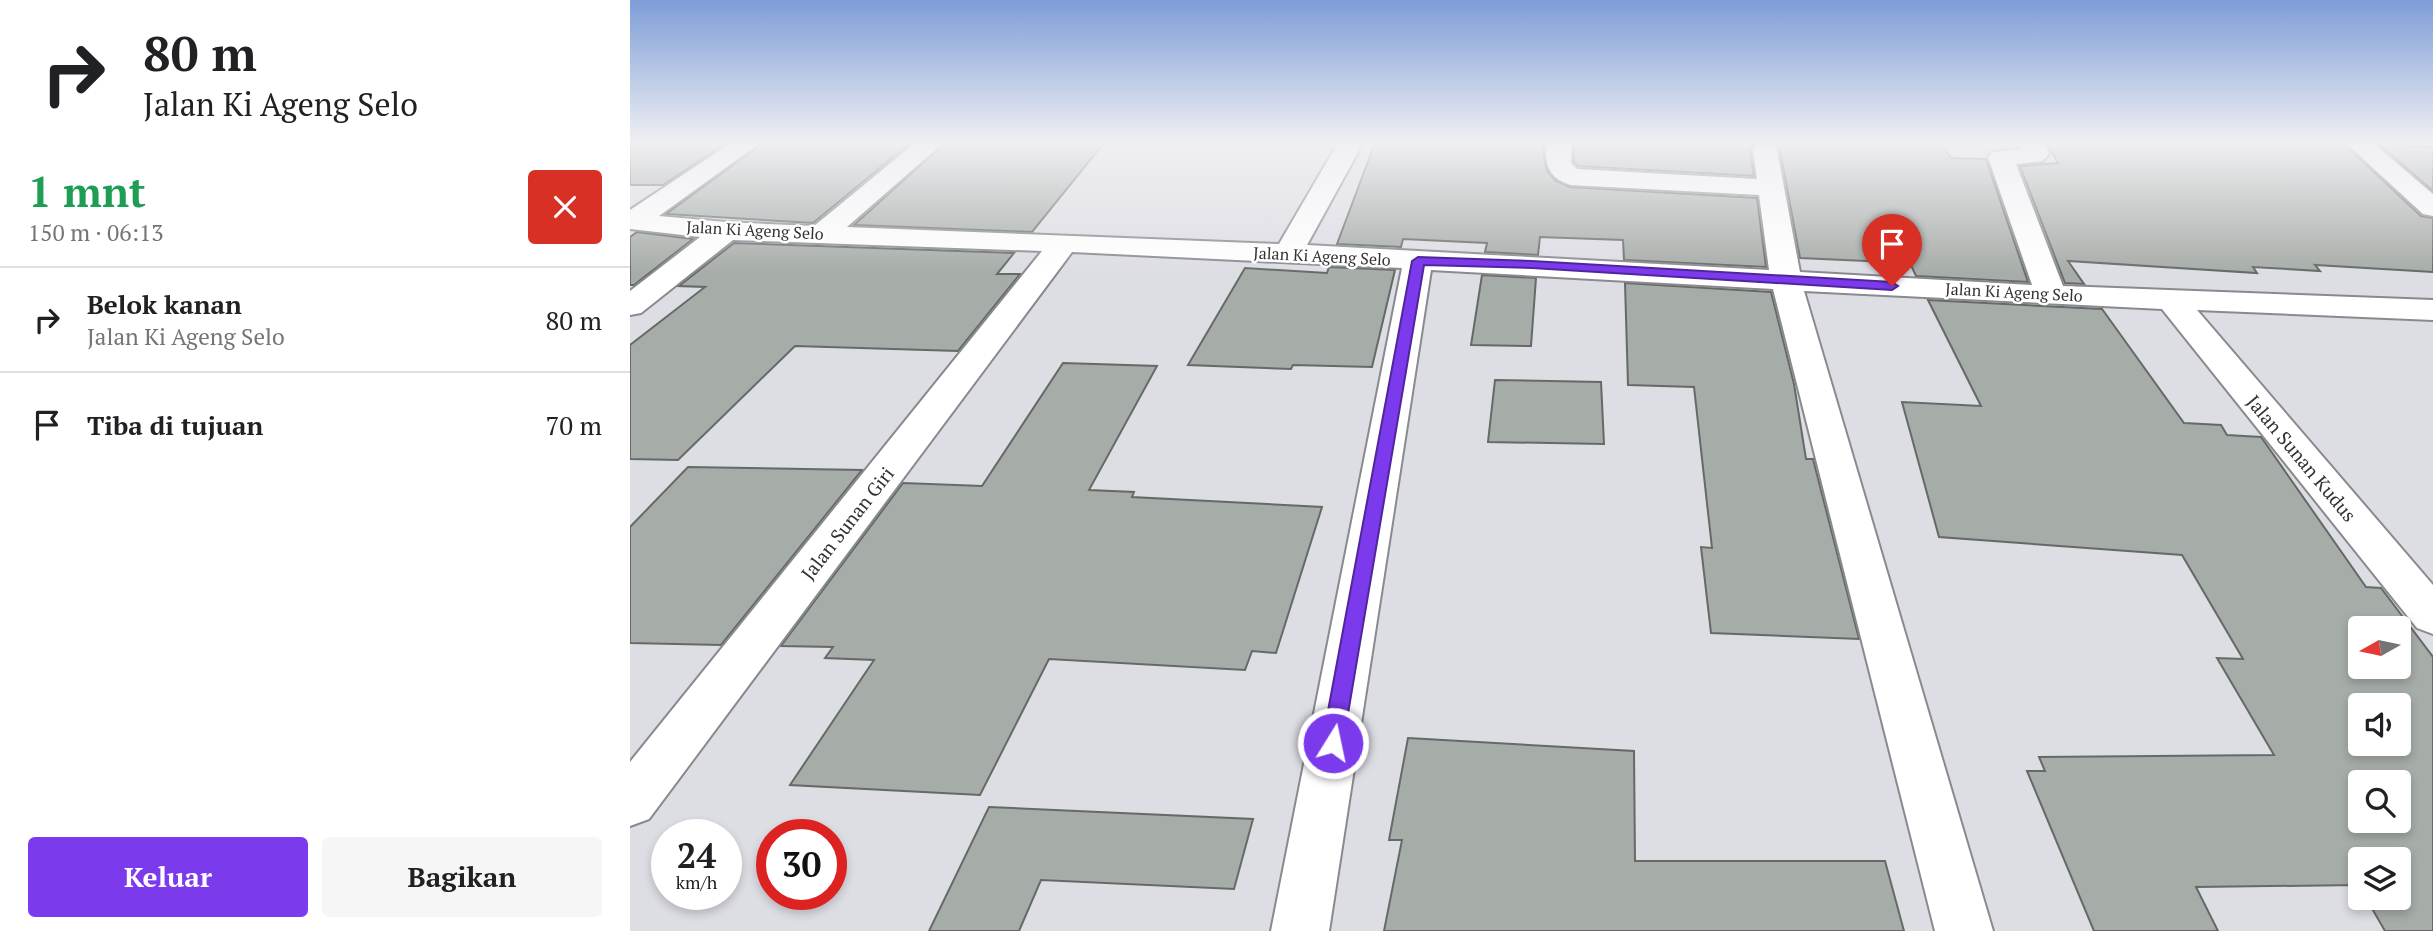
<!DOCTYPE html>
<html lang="id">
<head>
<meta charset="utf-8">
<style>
  :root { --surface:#fff; --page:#f6f6f6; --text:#202124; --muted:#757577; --line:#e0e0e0; --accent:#7c3aed }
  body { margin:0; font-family:"PT Serif",serif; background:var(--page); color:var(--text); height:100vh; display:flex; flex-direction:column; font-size:26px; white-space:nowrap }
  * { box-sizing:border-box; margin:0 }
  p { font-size:23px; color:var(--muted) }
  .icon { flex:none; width:38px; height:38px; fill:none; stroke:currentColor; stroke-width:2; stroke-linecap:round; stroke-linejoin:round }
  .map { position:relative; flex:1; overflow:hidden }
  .side { display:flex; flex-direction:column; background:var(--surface); width:630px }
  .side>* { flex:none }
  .banner { background:#fff; color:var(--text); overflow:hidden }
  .needle { width:46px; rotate:261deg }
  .buttons { position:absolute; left:1718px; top:616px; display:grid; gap:14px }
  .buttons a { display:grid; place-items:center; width:63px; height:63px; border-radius:7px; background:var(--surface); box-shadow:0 4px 10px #0003; font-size:35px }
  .speed { position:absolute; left:21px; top:819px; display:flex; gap:14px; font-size:35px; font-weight:700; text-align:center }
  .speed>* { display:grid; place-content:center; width:91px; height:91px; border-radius:50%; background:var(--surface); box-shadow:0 4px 10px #0003; line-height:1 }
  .speed small { font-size:18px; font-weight:400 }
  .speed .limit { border:10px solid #d22; background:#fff; color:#111 }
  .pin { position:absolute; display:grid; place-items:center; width:60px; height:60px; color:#fff; margin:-72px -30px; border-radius:50% 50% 50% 0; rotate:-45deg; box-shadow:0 0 7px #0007 }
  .pin .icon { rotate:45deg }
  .me { position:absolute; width:77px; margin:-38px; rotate:10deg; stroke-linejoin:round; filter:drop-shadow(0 0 5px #0008) }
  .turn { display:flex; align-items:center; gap:24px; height:147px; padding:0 28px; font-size:32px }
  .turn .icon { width:91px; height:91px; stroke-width:2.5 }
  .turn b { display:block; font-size:49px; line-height:60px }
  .round { display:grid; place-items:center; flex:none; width:74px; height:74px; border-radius:7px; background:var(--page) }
  .head { display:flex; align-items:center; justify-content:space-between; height:119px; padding:0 28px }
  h1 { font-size:42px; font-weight:700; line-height:52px; color:#1e9e55 }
  .action { display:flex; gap:14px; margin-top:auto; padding:14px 28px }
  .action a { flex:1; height:80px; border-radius:7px; background:var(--accent); color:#fff; font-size:28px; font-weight:700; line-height:80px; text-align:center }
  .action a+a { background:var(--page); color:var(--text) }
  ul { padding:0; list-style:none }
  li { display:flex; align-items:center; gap:21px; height:105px; padding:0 28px; border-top:2px solid var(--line) }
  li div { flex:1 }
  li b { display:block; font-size:26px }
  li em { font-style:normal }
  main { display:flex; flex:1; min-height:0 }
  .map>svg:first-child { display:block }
</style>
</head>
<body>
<main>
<section class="side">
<div class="banner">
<div class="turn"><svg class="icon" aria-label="right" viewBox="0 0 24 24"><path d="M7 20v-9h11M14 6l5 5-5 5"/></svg><div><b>80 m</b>Jalan Ki Ageng Selo</div></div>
</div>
<div class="head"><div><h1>1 mnt</h1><p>150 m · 06:13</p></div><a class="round" style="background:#d93025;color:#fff"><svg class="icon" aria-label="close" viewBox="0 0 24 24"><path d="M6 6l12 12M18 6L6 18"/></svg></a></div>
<ul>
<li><svg class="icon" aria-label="right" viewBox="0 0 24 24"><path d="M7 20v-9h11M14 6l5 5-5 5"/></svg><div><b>Belok kanan</b><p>Jalan Ki Ageng Selo</p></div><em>80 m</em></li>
<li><svg class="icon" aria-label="arrive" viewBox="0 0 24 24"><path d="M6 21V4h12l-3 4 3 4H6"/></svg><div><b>Tiba di tujuan</b></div><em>70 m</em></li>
</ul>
<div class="action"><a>Keluar</a><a>Bagikan</a></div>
</section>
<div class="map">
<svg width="1803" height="931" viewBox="0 0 1803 931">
  <rect width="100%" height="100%" fill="#dddde4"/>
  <g fill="#a6aca8" stroke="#656a66" stroke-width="2" fill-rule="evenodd">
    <polygon points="0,143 96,143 33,185 0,185"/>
    <polygon points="133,143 280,143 183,223 36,214"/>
    <polygon points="315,143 474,143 402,232 224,225"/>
    <polygon points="745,143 914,143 914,158 917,171 926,181 940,187 1127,198 1136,267 994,260 993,240 910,237 908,255 855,252 857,243 773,239 771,247 707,244"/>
    <polygon points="944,143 1124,143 1120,150 1124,176 948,166 944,162"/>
    <polygon points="1146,143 1311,143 1321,158 1356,159 1398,282 1286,276 1280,263 1170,258 1150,150"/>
    <polygon points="1417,143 1714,144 1791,216 1803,218 1803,272 1685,265 1690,271 1623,267 1627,273 1438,261 1454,284 1435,283 1390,166 1428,163"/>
    <polygon points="1750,145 1803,147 1803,191"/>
    <polygon points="7,232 63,239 4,285 0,285 0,237"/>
    <polygon points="104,243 384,253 367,274 390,274 328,351 165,346 48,460 0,459 0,345 75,287 49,286"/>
    <polygon points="699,267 765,270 742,367 663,365 661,369 558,365 615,268 697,273"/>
    <polygon points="852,275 906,278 901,346 841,345"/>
    <polygon points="995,283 1141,292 1164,384 1176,459 1183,459 1229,639 1081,633 1071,547 1082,548 1064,387 998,385"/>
    <path d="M1298,300L1472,309L1554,423L1591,425L1597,435L1631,437L1736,587L1751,588L1803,657V931H1755L1736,898H1769V859H1731V889L1728,885L1566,887L1588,931H1464L1397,771H1415L1409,757L1644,755L1587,658L1613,659L1552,555L1309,537L1272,402L1351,406ZM1731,628H1769V667H1731ZM1731,705H1769V744H1731ZM1731,782H1769V821H1731Z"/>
    <polygon points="433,363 527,366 459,490 504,492 502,497 692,507 646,653 622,651 615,670 419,659 350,795 160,785 244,660 195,658 203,647 151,646 273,483 352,486"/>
    <polygon points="865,380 971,382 974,444 858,442"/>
    <polygon points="58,467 232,470 91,645 0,643 0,527"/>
    <polygon points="778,738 1004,751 1005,861 1255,861 1274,931 754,931 772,840 759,840"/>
    <polygon points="359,807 623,819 604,889 411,880 389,931 299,931"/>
  </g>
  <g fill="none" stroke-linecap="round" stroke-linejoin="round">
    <g stroke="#89898f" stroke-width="4">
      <g id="minor">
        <path d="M101,143H130L29,216L96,222L184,226L285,143H313L217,227L649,244L708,143H733L677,245L1139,270L1129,195L941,185C919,179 914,164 917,143H941V163L947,169L1127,179L1123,150L1126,145H1144L1147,150L1170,272L1402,285L1358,157L1362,152L1391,149L1389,143H1414L1419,154L1413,161L1386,164L1433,286L1803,300V320L1567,310L1803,585V634L1787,628L1532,309L1174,291L1363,931H1305L1143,289L801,270L699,931H641L772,268L442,252L19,819L0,826V762L412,251L103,240L11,313L0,315V291L70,237L0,229V210Z"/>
        <polygon points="1716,143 1743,143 1803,194 1803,216 1793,214"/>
      </g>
    </g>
    <use href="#minor" fill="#fff" fill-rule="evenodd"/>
  </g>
  <linearGradient id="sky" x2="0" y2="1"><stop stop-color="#7e9dd7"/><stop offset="0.52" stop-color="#f0f0f3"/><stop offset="1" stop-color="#f0f0f3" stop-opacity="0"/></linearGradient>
  <rect width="1803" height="274" fill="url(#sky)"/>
  <polygon fill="#7c3aed" stroke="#51269a" stroke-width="2" points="788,257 902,261 1262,282 1268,286 1262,290 902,268 794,265 713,743 710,750 703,753 695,750 692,743 782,261"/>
  <g text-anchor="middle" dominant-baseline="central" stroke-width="5" stroke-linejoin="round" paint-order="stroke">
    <g font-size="16" fill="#333335" stroke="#fff">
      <text transform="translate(125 230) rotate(3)">Jalan Ki Ageng Selo</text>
      <text transform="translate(692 256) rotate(3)">Jalan Ki Ageng Selo</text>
      <text transform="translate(1384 292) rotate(3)">Jalan Ki Ageng Selo</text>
    </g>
    <g font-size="19" fill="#333335" stroke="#fff">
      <text transform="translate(1672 458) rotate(50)">Jalan Sunan Kudus</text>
      <text transform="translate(217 523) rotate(-52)">Jalan Sunan Giri</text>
    </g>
  </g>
</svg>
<div class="buttons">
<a><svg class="needle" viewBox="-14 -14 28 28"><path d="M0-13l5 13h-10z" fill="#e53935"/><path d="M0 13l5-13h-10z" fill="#757577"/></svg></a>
<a><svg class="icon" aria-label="sound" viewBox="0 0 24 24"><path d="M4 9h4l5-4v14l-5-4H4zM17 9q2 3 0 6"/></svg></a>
<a><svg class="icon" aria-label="search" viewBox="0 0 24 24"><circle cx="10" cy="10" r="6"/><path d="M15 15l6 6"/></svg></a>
<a><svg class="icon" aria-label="layers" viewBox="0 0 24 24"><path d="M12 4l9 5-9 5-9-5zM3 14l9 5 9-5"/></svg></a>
</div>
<div class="speed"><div>24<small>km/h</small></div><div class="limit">30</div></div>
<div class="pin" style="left:1262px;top:286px;background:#d93025"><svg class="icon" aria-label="arrive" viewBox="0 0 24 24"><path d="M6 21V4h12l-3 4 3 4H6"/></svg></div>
<svg class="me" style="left:703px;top:743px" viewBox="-20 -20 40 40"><circle r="17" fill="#7c3aed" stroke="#fff" stroke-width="3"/><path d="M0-11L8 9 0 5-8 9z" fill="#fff"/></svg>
</div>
</main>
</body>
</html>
